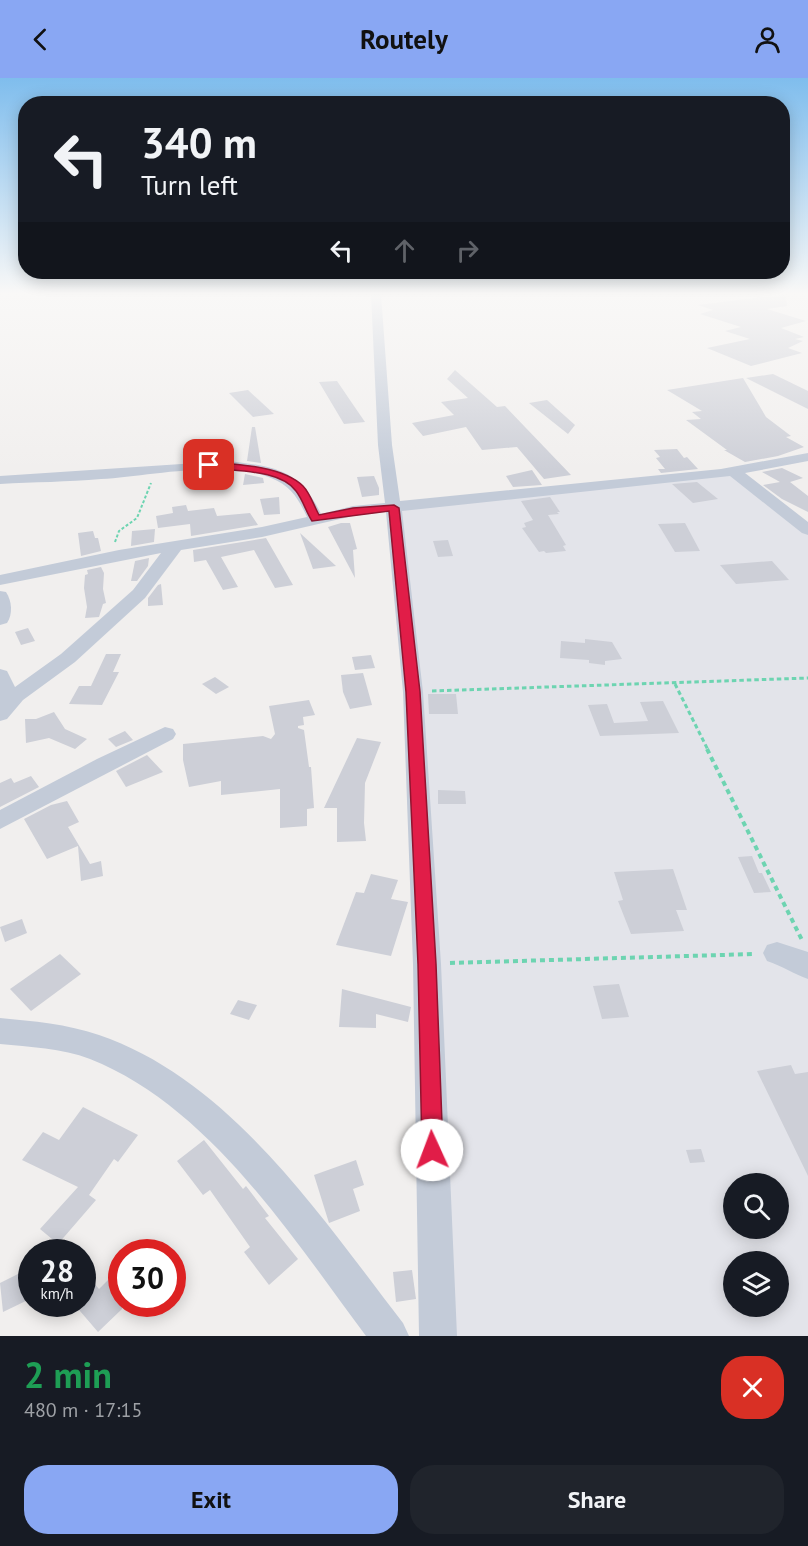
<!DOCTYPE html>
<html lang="en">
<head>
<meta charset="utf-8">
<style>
  :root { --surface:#171b24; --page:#20242c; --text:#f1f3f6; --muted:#9ea1a6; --accent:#89a7f3 }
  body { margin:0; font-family:"PT Sans",sans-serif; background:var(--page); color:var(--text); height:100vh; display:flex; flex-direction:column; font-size:22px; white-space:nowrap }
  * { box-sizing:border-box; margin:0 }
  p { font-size:20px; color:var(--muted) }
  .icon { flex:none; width:33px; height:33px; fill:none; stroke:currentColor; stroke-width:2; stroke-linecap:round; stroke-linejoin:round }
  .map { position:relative; height:1258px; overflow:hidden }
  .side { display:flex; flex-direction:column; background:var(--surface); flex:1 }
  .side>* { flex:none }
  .guide { position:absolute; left:18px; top:18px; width:772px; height:183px; border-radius:24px; box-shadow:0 3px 15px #0003; background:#171b24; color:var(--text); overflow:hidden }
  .fabs { position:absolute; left:723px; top:1095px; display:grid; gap:12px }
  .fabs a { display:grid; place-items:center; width:66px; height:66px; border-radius:50%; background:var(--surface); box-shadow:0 3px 15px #0003; font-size:30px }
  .speed { position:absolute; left:18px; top:1161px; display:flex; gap:12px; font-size:30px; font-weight:700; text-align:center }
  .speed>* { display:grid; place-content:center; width:78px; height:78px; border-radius:50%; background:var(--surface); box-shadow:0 3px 15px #0003; line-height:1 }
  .speed small { font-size:15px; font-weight:400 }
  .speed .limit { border:9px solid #d22; background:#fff; color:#111 }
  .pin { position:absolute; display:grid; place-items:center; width:51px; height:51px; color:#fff; margin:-26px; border-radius:12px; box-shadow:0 3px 9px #0006 }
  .me { position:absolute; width:66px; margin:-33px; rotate:358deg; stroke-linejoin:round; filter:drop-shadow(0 0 4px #0008) }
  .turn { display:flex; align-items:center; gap:21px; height:126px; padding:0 24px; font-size:27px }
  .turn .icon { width:78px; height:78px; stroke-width:2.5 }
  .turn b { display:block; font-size:42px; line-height:51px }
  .lanes { display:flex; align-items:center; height:57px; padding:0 24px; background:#0003; justify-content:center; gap:30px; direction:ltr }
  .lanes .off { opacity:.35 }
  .round { display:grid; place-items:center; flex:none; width:63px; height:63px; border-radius:24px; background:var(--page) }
  .head { display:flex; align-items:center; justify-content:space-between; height:102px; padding:0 24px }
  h1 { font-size:36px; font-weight:600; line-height:45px; color:#1e9e55 }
  .cta { display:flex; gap:12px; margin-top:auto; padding:12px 24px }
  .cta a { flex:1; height:69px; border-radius:24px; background:var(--accent); color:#111; font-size:24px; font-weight:600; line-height:69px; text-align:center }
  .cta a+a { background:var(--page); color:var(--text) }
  header { display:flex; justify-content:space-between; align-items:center; height:78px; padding:0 24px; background:var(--accent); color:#111; font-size:27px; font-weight:600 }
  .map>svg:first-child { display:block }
</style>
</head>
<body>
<header><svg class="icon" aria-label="back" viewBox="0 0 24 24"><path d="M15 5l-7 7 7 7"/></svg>Routely<svg class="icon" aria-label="person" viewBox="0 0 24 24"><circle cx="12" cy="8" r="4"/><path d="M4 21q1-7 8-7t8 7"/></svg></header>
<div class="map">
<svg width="808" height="1258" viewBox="0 0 808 1258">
  <rect width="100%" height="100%" fill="#f1efee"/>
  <path fill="#e3e4ea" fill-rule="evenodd" d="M739,394L808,455V1258H443L397,432ZM734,1106H778V1150H734ZM734,1184H778V1228H734Z"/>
  <g fill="#cdcfd7">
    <polygon points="785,216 787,228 767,231 806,243 781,250 804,259 795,261 803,263 788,270 802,275 751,288 707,270 750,261 725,253 741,249 700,236 713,232 698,227"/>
    <polygon points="455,292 497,329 505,328 571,397 544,401 517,369 482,372 466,349 423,358 412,345 454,337 441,324 468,320 447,301"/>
    <polygon points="773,296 808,313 808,331 746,300"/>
    <polygon points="743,300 766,339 791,358 786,359 804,369 778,378 745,384 724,372 727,372 686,342 701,341 692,334 702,333 667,312"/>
    <polygon points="337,303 354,328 365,344 344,346 319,304"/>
    <polygon points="248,312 274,336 253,339 229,315"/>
    <polygon points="547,322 575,347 568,356 529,325"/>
    <polygon points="252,349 255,349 261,385 247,383"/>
    <polygon points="677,371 684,380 687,379 698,391 661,395 658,391 665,391 656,380 660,379 654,372"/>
    <polygon points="782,390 803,400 790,404 808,418 808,434 782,421 763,407 780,404 762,394"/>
    <polygon points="532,392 542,407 513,409 506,398"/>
    <polygon points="245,396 263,400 264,405 243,407"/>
    <polygon points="374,398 379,410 379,417 362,419 357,399"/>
    <polygon points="697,404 718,421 693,425 672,406"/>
    <polygon points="279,419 280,436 264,437 260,421"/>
    <polygon points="550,419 560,434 557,434 559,436 548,437 566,467 563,468 566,473 546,475 544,473 539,474 522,450 526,449 524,445 533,442 521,423"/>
    <polygon points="186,427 188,433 214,430 217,438 250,435 258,447 191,458 190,446 158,450 156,438 173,435 172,429"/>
    <polygon points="341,445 350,445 357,471 353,472 355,500 328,449"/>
    <polygon points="685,445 700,473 675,474 658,446"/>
    <polygon points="155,451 154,464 131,468 132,453"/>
    <polygon points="93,453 95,460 98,460 101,473 81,478 78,455"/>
    <polygon points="300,455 336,488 313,491"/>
    <polygon points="266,460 293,507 275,510 254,472 221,479 238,509 223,512 206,482 194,484 193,472"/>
    <polygon points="448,462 453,478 438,479 433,463"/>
    <polygon points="149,480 148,488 137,503 131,503 135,483"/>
    <polygon points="772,483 789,502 736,506 720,487"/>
    <polygon points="101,489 104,495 103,511 106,525 103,526 99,539 85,540 87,529 84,510 85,497 88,496 87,492"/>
    <polygon points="161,506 163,527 148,528 148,520 158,507"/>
    <polygon points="28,550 35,563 21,567 15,554"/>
    <polygon points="585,561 612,564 622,581 605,583 605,587 589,585 589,582 560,580 561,563 585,565"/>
    <polygon points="106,576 121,576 113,594 119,594 102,627 69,626 79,608 91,608"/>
    <polygon points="371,577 375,590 355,592 352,579"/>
    <polygon points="363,595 372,627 350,631 343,614 341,597"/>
    <polygon points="215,599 229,609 216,616 202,606"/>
    <polygon points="428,616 456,616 458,636 429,636"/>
    <polygon points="309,622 315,637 303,639 304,647 298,648 298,650 304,652 309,689 311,689 314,730 307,731 307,748 280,750 280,711 221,717 221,703 189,709 183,682 183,666 263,658 271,661 275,656 269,628"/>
    <polygon points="663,623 679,655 600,658 588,627 607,626 614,645 648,643 640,624"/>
    <polygon points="54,634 65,651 87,661 75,671 49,660 26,665 25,641 36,641"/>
    <polygon points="125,653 133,662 116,669 108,661"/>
    <polygon points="357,660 381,664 365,705 364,745 366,763 337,764 337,730 324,730"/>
    <polygon points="147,677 163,694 126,709 116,693"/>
    <polygon points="31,698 39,709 0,729 0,705 11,700 14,705"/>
    <polygon points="438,712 465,713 466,726 438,726"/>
    <polygon points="67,723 79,744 68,749 90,786 101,783 103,798 81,803 78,768 47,781 24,741 51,727"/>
    <polygon points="752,778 759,795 762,795 771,814 754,815 738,779"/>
    <polygon points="673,791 687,832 676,832 684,853 631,856 618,823 623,822 614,794"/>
    <polygon points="371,796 398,802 391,821 408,824 391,878 336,867 356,814 364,815"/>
    <polygon points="22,841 27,855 5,864 0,849"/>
    <polygon points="60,876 81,896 31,933 10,911"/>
    <polygon points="619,906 629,939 602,941 593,908"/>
    <polygon points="342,911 411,929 408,944 376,936 376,950 339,949"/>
    <polygon points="238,922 257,927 249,942 230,936"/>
    <polygon points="791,987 795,996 808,994 808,1098 757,993"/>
    <polygon points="83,1029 138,1057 118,1084 114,1081 89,1117 96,1122 58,1166 40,1151 78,1109 22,1082 43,1054 59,1062"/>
    <polygon points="204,1062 243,1111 246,1108 269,1138 265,1140 298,1181 269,1207 244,1174 250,1169 210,1112 203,1117 177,1083"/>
    <polygon points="701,1071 705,1084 690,1085 686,1072"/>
    <polygon points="356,1082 364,1107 353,1111 360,1133 329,1145 314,1097"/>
    <polygon points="32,1189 32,1220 3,1234 0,1205"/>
    <polygon points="412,1192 416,1221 396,1224 393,1194"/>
    <polygon points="110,1200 122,1213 122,1231 98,1254 74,1226 82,1226 82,1213 92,1203 99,1211"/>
  </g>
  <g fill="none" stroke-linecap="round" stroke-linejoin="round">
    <polyline stroke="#6dd4b1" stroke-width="2" stroke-dasharray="3 2" stroke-linecap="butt" points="115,464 119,453 137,440 151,405"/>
    <g stroke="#6dd4b1" stroke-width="3" stroke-dasharray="4.5 3" stroke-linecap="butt">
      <polyline points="675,606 708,672"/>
      <polyline points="432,613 808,600"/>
    </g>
    <g stroke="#6dd4b1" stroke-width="4" stroke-dasharray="5 4" stroke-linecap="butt">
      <polyline points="707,671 803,864"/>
      <polyline points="450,885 755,876"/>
    </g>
    <g fill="#c3cbd8" fill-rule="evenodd">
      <path d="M371,216H381L392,367L400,423L721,391L808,375V383L745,395L808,444V457L802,455L730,398L402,433L423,614L441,886L457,1258H419L413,886L403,614L386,434L353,438L262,459L181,472L145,520L75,584L23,622L7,641L0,643V591L7,593L15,609L61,576L133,512L161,475L0,507V497L119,472L262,449L307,439C298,420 291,408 271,400C226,381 149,398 101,401C68,404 34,404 0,406V398L227,383C273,388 300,391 321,436L353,428L385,425L378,367Z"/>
      <path d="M0,513L6,514C12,523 13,536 7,545L0,547Z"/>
      <polygon points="165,649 173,651 176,656 173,661 0,751 0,732 97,681"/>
      <path d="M777,864L808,874V901C794,896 782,888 767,883L763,875L767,867Z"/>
      <path d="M0,940C33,943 67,946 99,957C231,1002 321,1139 403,1245L409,1258H366C292,1159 209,1028 90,981C62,970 29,969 0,966Z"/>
    </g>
  </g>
  <linearGradient id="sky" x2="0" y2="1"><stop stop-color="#7fbded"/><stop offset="0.55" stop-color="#f9f8f7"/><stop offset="1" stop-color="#f9f8f7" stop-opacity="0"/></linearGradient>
  <rect width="808" height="392" fill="url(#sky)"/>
  <path fill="#e11d48" stroke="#92132f" stroke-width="1.5" d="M209,384C236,386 283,388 303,408C310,415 314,428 319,437L353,430L394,427L399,430L420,614L436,886L443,1072L440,1079L432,1082L425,1079L422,1072L418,886L406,614L389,433L312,443C306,434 303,422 296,413C279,390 231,394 206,389L205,387Z"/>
</svg>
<div class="fabs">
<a><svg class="icon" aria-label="search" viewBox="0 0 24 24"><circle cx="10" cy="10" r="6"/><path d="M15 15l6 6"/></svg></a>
<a><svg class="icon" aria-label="layers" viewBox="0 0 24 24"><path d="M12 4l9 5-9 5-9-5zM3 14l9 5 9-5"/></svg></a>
</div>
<div class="speed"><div>28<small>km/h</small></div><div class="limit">30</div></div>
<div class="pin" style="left:209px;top:387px;background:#d93025"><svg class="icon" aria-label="arrive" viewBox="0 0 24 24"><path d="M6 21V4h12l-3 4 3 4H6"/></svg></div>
<svg class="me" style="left:432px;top:1072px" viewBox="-20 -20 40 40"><circle r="19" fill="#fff"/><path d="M0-13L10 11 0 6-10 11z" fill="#e11d48"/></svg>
<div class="guide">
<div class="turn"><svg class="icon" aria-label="left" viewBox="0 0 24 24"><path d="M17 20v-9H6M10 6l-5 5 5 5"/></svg><div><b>340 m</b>Turn left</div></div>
<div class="lanes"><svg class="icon" aria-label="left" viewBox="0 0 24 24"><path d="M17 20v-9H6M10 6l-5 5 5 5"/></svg><svg class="icon off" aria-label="ahead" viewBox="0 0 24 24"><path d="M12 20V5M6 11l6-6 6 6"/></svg><svg class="icon off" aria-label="right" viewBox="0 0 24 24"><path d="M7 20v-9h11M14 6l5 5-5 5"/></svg></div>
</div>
</div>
<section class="side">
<div class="head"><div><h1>2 min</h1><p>480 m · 17:15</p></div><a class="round" style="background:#d93025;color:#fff"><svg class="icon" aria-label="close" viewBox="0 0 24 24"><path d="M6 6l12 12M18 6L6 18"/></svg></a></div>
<div class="cta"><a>Exit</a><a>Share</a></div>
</section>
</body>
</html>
